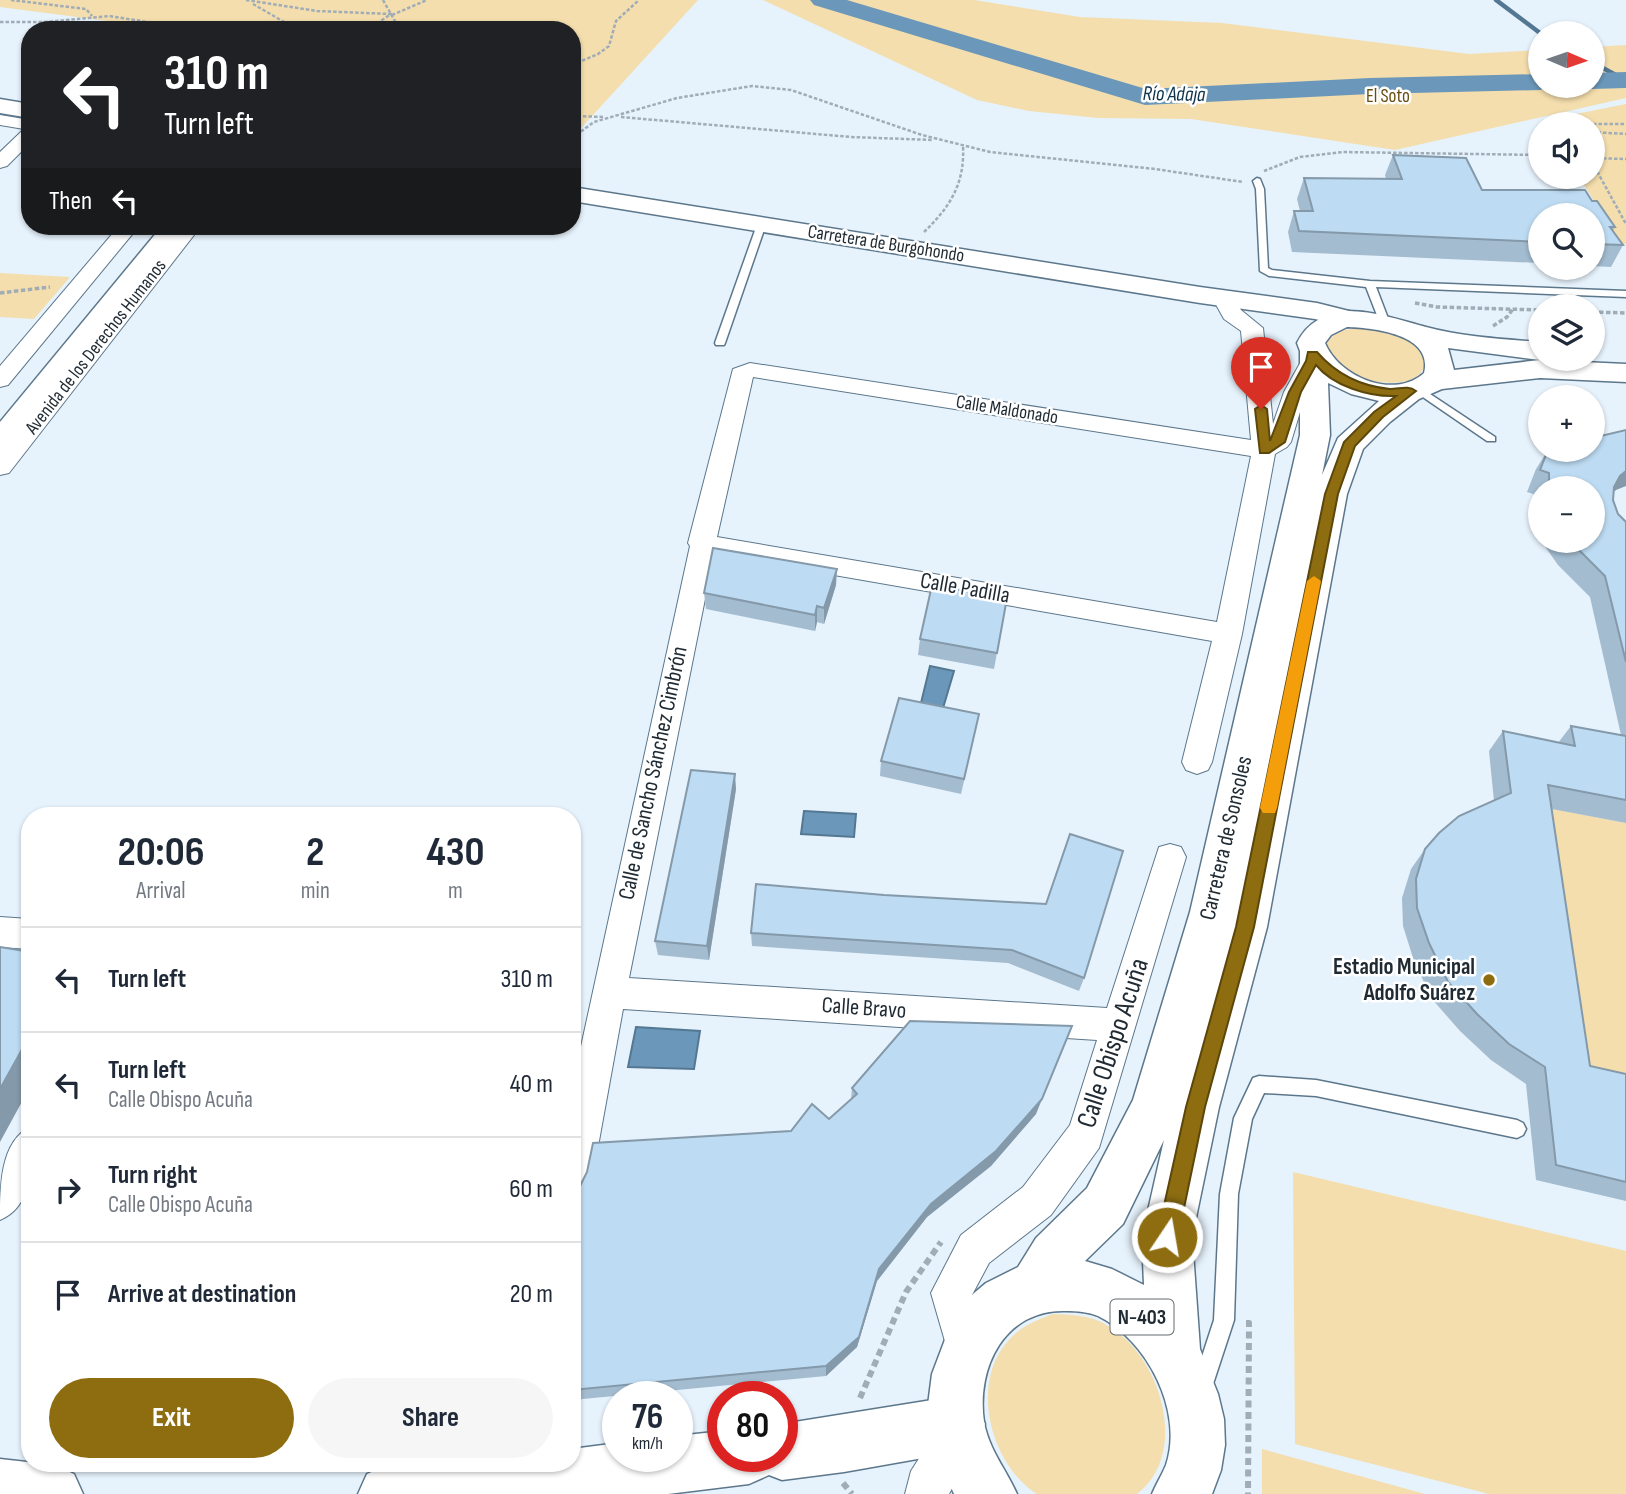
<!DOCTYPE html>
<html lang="en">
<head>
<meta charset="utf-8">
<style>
  :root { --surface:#fff; --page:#f6f6f7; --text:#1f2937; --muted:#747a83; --line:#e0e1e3; --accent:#8e6d11 }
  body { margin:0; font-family:"Sofia Sans Condensed",sans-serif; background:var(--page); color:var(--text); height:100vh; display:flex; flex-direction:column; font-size:26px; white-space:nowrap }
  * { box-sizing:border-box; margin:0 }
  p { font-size:23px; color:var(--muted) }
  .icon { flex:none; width:38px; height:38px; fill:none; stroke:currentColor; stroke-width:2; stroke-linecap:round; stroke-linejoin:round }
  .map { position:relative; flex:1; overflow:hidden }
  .drawer { position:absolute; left:21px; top:807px; width:560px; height:665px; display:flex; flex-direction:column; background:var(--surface); border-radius:28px; box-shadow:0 2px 5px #0004 }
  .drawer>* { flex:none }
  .hud { position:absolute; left:21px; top:21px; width:560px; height:214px; border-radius:28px; box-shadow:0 2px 5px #0004; background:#202124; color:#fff; overflow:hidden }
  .needle { width:46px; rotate:92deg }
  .tools { position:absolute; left:1528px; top:21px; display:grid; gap:14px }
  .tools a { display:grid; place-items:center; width:77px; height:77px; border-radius:50%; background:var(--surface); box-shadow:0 2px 5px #0004; font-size:35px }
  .speed { position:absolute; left:602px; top:1381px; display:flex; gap:14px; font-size:35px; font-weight:700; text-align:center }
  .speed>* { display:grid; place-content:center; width:91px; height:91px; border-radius:50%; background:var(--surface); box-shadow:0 2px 5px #0004; line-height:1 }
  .speed small { font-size:18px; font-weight:400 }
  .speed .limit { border:10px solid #d22; background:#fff; color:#111 }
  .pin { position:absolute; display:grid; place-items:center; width:60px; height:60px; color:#fff; margin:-72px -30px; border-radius:50% 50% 50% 0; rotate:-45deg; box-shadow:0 0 7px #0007 }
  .pin .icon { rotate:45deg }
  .me { position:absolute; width:77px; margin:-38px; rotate:12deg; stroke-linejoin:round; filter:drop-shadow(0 0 5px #0008) }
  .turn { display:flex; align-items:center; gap:24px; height:147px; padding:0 28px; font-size:32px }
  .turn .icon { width:91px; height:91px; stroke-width:2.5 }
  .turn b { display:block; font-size:49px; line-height:60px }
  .then { display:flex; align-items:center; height:66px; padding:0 28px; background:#0003; gap:14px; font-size:26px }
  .eta { display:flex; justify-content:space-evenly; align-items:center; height:119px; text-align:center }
  .eta b { font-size:42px; font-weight:700; line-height:49px }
  .button { display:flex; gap:14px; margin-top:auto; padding:14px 28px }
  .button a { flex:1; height:80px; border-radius:42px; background:var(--accent); color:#fff; font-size:28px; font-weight:700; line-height:80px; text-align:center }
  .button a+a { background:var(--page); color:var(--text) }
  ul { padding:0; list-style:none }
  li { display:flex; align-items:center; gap:21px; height:105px; padding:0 28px; border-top:2px solid var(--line) }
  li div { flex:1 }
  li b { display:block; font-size:26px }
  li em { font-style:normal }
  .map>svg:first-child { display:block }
</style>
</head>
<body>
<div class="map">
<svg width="1626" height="1494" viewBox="0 0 1626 1494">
  <rect width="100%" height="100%" fill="#e6f2fc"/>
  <g fill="#f4dead">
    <polygon points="0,0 698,0 572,138 572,30 177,30 0,7"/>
    <polygon points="763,0 974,0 1080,17 1222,23 1469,54 1540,50 1540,86 1592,86 1593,47 1626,45 1626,98 1395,150 1191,119 1098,118 1029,111 977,100"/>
    <polygon points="1626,104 1626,244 1621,244 1579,177 1592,177 1592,124 1548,124 1546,120"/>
    <polygon points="0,273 70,277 34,319 0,317"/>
    <path d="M1360,327C1377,328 1430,339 1424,366C1418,391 1366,383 1350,374C1341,369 1333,359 1326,351V344L1336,332Z"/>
    <polygon points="1532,805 1626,823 1626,1094 1570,1082"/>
    <polygon points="1293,1172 1626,1251 1626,1494 1489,1494 1295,1444"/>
    <path d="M1053,1314C1074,1315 1092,1315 1110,1327C1161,1358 1190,1453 1137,1494H1037C991,1465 969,1384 1008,1341C1021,1326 1035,1321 1053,1314Z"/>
    <polygon points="1262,1449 1425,1494 1262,1494"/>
  </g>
  <g fill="#6b98ba" stroke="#547792" stroke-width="2">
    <polygon points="930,666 954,671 943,708 921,703"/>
    <polygon points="804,811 856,814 854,837 801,834"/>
    <polygon points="636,1027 700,1031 694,1069 628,1067"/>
  </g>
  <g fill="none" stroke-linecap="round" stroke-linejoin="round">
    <g stroke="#547792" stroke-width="4.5">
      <polyline points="1496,0 1540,33"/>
      <polyline points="1592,62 1625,80"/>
    </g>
    <g fill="#6b98ba" fill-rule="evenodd">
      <polygon points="810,0 847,0 1146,89 1370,78 1540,74 1540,86 1550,86 1540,90 1370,94 1145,105 814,5"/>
      <polygon points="1626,72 1626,88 1592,89 1582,86 1592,86 1592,73"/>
    </g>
    <g stroke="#5c778b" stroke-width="3">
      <g id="lane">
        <polygon points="1257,178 1260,179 1264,189 1268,268 1272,270 1370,281 1626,291 1626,297 1376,287 1389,321 1380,323 1366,287 1269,276 1260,271 1256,189 1253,181"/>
        <polygon points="758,222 766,224 725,343 724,345 716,345 715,343"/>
        <polygon points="1418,386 1495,437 1495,441 1487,441 1414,391 1413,389"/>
        <polygon points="1259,1076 1316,1080 1517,1120 1523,1123 1526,1129 1523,1135 1517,1138 1316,1096 1264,1093 1252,1119 1238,1194 1234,1320 1212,1387 1209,1394 1202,1397 1195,1394 1192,1387 1214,1320 1220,1194 1234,1118 1253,1078"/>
      </g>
    </g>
    <g stroke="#5c778b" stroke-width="2">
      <g id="street">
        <polygon points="0,115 30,120 30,143 7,166 0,168 0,152 24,129 0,125"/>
        <polygon points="119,226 139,226 8,385 0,387 0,366"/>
        <polygon points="181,226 201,226 9,473 0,475 0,451"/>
        <path d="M1225,295L1232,297L1241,310L1263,328L1273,424L1284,392L1304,356H1320L1323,361L1306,392L1291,442L1287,447L1275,454L1242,634L1212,762L1208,770L1197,774L1186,770L1182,762L1212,641L714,554L629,978L1107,1008L1159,847L1170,844L1181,847L1186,857L1099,1148L1051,1215L989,1263L972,1295L987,1347L981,1362L966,1368L951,1362L931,1293L961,1235L1023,1187L1070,1125L1097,1040L623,1009L591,1185L586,1199L572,1204V1088L690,546L688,543L733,369L750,363L1251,440L1241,331L1224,319L1214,301L1218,297ZM753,377L1251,456L1217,622L717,537Z"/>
        <polygon points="0,917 30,919 30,949 0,947"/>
        <path d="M30,1127C30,1160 36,1205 0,1220C0,1187 0,1142 30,1127Z"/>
        <polygon points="959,1412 974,1419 981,1434 949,1494 905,1494 911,1471 944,1419"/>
      </g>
    </g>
    <g stroke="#5c778b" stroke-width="3">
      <g id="secondary">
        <polygon points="0,99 30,104 30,118 0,113"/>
        <polygon points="572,187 1200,287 1317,303 1357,313 1361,319 1357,325 1347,327 1315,319 1200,303 572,201"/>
        <polygon points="162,226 188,226 11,449 0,452 0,422"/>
        <polygon points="957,1396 977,1404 985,1424 977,1444 957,1452 844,1472 782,1480 769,1475 749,1484 668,1494 358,1494 367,1474 387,1465 572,1463 572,1449 618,1443 618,1456 677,1456 677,1436 723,1431 723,1456 782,1456 782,1424"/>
        <polygon points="0,1459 54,1465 74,1474 83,1494 0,1494"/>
      </g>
    </g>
    <g stroke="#5c778b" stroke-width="3">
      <path id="highway" d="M1347,311C1376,311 1399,320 1426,327C1463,337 1502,339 1540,342V359H1543L1540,360L1448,348L1454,370L1540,360L1626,364V382L1540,378L1442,389L1419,399L1390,422L1363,449L1347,494L1267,927L1219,1107L1192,1237L1200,1349L1218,1394L1224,1419L1225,1445L1221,1470L1212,1494H1152C1156,1484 1162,1475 1166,1465C1184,1411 1147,1340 1098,1316C1089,1312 1076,1311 1066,1311C1005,1309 976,1367 984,1422C989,1450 1006,1469 1017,1494H954L936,1453L928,1405L932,1374L946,1337L962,1307L973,1294L986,1283L1018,1267L1036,1238L1087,1188L1133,1100L1190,912L1300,435V351L1297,343C1308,321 1324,315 1347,311ZM1347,327C1373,328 1434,334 1424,373C1394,400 1339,377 1325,343L1331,335ZM1328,383L1351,394L1379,401L1338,438L1322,475L1330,435ZM1164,1140L1142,1237L1144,1285L1112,1269L1085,1261L1123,1224Z"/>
    </g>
    <g stroke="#a0acb6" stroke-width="2.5" stroke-dasharray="3.5 2" stroke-linecap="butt">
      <polyline points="11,0 86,9 92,16"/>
      <polyline points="246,0 317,11 391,14 367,30"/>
      <polyline points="383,0 400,30"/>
      <polyline points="253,4 298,30"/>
      <polyline points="392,15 427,0"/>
      <polyline points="0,22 46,22 109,16 200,30"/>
      <polyline points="572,65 598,54 609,46 616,21 639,0"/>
      <polyline points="572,116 605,117"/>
      <polyline points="621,117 851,137 933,140"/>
      <polyline points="1582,124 1626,124"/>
      <polyline points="1592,132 1626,134"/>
      <polyline points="572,138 594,122 677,98 752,86 791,90 922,135 990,152 1155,169 1243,182"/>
      <polyline points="1592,158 1626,159"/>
      <polyline points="1592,162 1626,224"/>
      <polyline points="1264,171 1300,157 1343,152 1540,155"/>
      <path d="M924,232C951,206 965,183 963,145"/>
    </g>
    <g stroke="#a0acb6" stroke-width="3.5" stroke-dasharray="4.5 2.5" stroke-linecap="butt">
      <polyline points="0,293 50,287"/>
      <polyline points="1415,303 1437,307 1540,310"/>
      <polyline points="1592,312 1626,313"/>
      <polyline points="1493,326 1507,317 1513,309"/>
    </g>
    <g stroke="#a0acb6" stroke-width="6" stroke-dasharray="7 4.5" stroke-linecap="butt">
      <polyline points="1246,1323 1249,1323 1248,1494"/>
      <polyline points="860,1398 906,1292 941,1242"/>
      <polyline points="843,1483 852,1494"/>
    </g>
    <use href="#lane" fill="#fff" fill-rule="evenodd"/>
    <use href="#street" fill="#fff" fill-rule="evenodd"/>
    <use href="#secondary" fill="#fff" fill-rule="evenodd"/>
    <use href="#highway" fill="#fff" fill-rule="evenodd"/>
  </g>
  <g fill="#a3bcd0">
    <polygon points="1393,155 1482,190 1592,201 1615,227 1613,231 1623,245 1611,267 1592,266 1592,215 1540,215 1540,263 1292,252 1288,232 1294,211 1300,211 1297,199 1304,178 1386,179 1385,175"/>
    <polygon points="1548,450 1616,490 1613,492 1613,500 1618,514 1626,522 1626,823 1552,809 1590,1066 1626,1074 1626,1201 1536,1180 1526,1084 1491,1060 1460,1031 1432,999 1414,961 1403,926 1402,898 1411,869 1425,849 1494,801 1489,751 1503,731 1558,743 1571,726 1621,735 1590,597 1558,565 1544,545 1543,541 1592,541 1592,488 1540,488 1540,533 1536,521 1536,495 1527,492 1536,469"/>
    <polygon points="836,585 824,624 817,622 815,631 706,609 704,593"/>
    <polygon points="1007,598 994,669 918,655 920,639"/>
    <polygon points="976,729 961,794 880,776 881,761"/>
    <polygon points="736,789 709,960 658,955 655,941"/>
    <polygon points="884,895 1084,978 1079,991 1008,963 752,946 751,933"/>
    <polygon points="852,1088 1036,1114 991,1166 927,1217 877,1281 857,1347 826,1376 572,1400 572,1220 791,1131 829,1119 851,1099"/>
  </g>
  <g fill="#8499a9">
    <polygon points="1626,471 1626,486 1616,490 1605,498 1620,476"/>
    <polygon points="837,569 836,585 824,624 824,608"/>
    <polygon points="817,606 817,622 815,631 815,615"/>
    <polygon points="735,774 736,789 709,960 707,946"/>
    <polygon points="1072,1026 1036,1114 991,1166 927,1217 877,1281 857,1347 826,1376 826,1366 879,1269"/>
    <polygon points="30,1035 30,1087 0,1142 0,1089"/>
  </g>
  <g fill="#bddbf2" stroke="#8499a9" stroke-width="2">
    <polygon points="1393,155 1466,158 1482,190 1585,190 1592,201 1597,201 1615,227 1610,227 1623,245 1592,244 1592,215 1540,215 1540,242 1299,231 1294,211 1313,211 1304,178 1402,179"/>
    <polygon points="1626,430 1626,471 1620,476 1614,487 1613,500 1618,514 1626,522 1626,662 1605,576 1570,541 1592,541 1592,488 1549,488 1549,473 1540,470 1548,450 1592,450 1592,438"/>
    <polygon points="713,548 837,569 824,608 817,606 815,615 704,593"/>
    <polygon points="932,585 1007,598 997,653 920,639"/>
    <polygon points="899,698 979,714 964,779 881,761"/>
    <polygon points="1571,726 1626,736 1626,800 1548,785 1590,1066 1626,1074 1626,1182 1556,1165 1545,1067 1509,1044 1477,1014 1448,982 1429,943 1417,908 1416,879 1425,849 1439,833 1459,816 1511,793 1503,731 1575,746"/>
    <polygon points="691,770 735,774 707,946 655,941"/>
    <polygon points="1070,834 1123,851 1084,978 1012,950 751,933 756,884 884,895 1046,904"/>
    <polygon points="0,947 24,951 26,949 30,949 30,1035 0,1089"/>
    <polygon points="910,1021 1072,1026 1042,1099 996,1151 931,1204 879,1269 859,1337 826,1366 572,1390 572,1220 579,1188 587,1172 593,1143 791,1131 812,1104 829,1119 857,1094 852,1088"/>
  </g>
  <path fill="#8e6d11" stroke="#5c470b" stroke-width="2" d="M1308,352H1317C1336,374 1359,386 1390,389C1400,389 1408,385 1416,391L1383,417L1355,446L1338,494L1254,927L1205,1107L1178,1237L1175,1244L1167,1247L1160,1244L1157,1237L1186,1107L1236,927L1325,494L1344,442L1374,412L1396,396C1369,397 1333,386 1316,365L1301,392L1285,442L1269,453H1260L1255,409L1261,405L1267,409L1270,441L1289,392L1306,361Z"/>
  <polygon fill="#f59e0b" points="1314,576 1321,581 1277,808 1275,813 1263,813 1260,808 1307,581"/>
  <circle fill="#8e6d11" stroke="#fff" stroke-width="2.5" cx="1489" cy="980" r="7"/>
  <g text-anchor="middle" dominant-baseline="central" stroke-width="5" stroke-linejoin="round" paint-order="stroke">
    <g font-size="19" fill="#674f13" stroke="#fff">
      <text x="1388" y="96">El Soto</text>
    </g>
    <g font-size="19" fill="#1f2a33" stroke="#fff">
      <text transform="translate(886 244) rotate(9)">Carretera de Burgohondo</text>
      <text transform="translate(96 347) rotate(-52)">Avenida de los Derechos Humanos</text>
      <text transform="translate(1007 410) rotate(9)">Calle Maldonado</text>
    </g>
    <g font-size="21" font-style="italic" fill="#0f344d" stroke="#fff">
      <text transform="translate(1174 94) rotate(1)">Río Adaja</text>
    </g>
    <rect fill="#fff" stroke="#626a70" stroke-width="2" x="1110.5" y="1299.5" width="63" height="35" rx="5"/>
    <g font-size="21" font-weight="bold" fill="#1f2a33">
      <text x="1142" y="1317">N-403</text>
    </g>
    <g font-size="23" fill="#1f2a33" stroke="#fff">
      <text transform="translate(965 588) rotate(10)">Calle Padilla</text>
      <text transform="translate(653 773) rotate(-78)">Calle de Sancho Sánchez Cimbrón</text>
      <text transform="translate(1226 838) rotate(-77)">Carretera de Sonsoles</text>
      <text transform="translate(864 1008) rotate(4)">Calle Bravo</text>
    </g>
    <g font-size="23" font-weight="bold" fill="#1f2a33" stroke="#fff" text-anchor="end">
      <text x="1475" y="967">Estadio Municipal<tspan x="1475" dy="26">Adolfo Suárez</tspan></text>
    </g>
    <g font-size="28" fill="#1f2a33" stroke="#fff">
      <text transform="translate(1113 1043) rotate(-72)">Calle Obispo Acuña</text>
    </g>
  </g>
</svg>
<div class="tools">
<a><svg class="needle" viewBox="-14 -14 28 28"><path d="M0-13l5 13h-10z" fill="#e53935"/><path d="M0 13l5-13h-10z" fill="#747a83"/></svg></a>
<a><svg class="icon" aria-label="sound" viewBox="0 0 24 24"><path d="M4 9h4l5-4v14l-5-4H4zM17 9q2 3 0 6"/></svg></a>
<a><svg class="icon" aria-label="search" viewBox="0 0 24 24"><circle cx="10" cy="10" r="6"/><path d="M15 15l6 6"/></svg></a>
<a><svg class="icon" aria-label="layers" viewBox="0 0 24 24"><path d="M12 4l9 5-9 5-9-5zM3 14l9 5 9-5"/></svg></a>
<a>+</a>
<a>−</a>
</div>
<div class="speed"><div>76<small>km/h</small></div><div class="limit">80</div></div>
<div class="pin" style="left:1261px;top:409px;background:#d93025"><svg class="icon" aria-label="arrive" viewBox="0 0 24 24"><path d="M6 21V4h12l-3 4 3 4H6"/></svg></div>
<svg class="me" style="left:1167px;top:1237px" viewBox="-20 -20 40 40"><circle r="17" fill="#8e6d11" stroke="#fff" stroke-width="3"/><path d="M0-11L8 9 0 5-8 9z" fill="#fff"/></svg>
<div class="hud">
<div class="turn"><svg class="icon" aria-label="left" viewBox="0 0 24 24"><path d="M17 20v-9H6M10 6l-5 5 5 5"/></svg><div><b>310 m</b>Turn left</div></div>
<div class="then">Then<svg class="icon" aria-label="left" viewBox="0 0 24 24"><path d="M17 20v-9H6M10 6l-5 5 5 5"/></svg></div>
</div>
<section class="drawer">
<div class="eta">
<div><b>20:06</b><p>Arrival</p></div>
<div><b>2</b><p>min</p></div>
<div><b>430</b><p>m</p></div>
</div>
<ul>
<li><svg class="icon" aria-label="left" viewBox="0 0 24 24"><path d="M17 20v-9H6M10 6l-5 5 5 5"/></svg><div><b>Turn left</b></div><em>310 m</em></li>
<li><svg class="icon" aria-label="left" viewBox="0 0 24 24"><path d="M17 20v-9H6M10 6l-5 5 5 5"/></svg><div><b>Turn left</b><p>Calle Obispo Acuña</p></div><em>40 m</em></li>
<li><svg class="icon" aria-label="right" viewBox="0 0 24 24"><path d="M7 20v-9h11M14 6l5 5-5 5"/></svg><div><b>Turn right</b><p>Calle Obispo Acuña</p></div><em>60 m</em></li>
<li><svg class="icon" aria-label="arrive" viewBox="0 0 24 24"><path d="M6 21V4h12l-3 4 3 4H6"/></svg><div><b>Arrive at destination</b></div><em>20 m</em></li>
</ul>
<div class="button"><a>Exit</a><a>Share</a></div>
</section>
</div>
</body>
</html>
